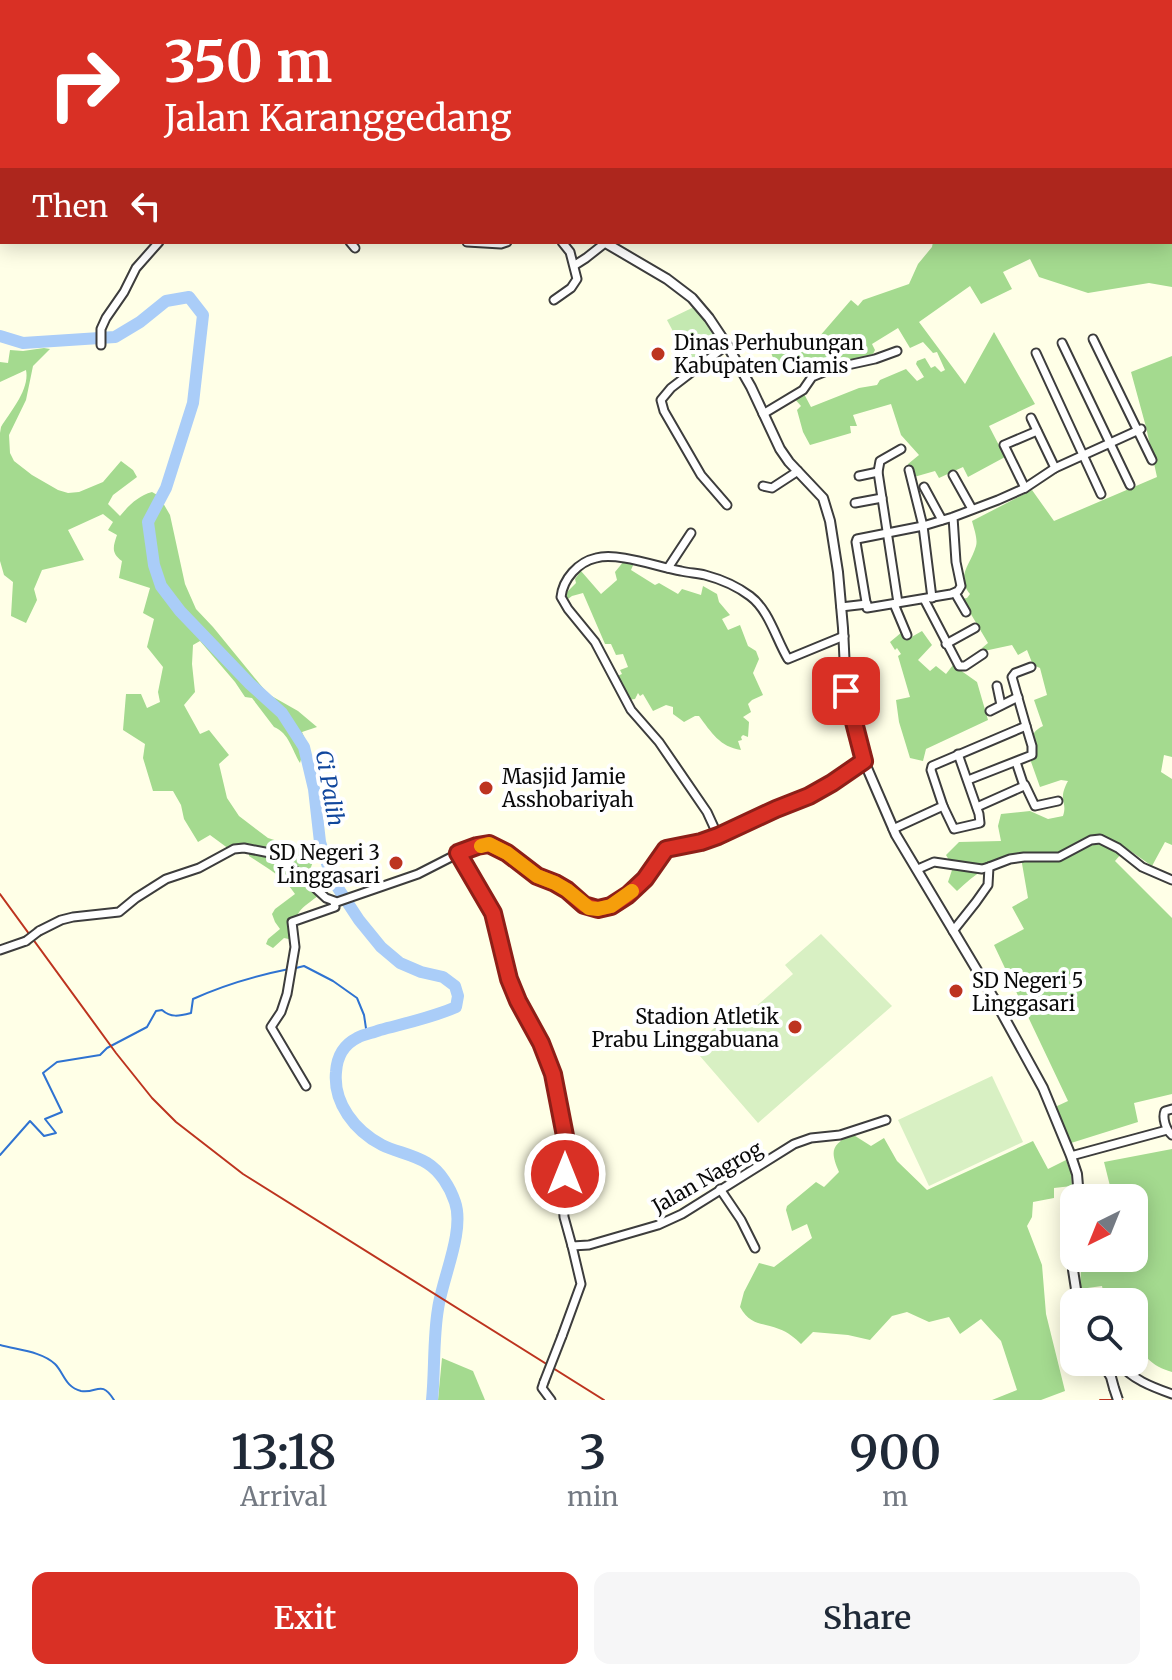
<!DOCTYPE html>
<html lang="en">
<head>
<meta charset="utf-8">
<style>
  :root { --surface:#fff; --page:#f6f6f7; --text:#1f2937; --muted:#747a83; --accent:#d93025 }
  body { margin:0; font-family:Merriweather,serif; background:var(--page); color:var(--text); height:100vh; display:flex; flex-direction:column; font-size:30px; white-space:nowrap }
  * { box-sizing:border-box; margin:0 }
  p { font-size:26px; color:var(--muted) }
  .icon { flex:none; width:44px; height:44px; fill:none; stroke:currentColor; stroke-width:2; stroke-linecap:round; stroke-linejoin:round }
  .map { position:relative; height:1400px; overflow:hidden }
  .drawer { display:flex; flex-direction:column; background:var(--surface); flex:1 }
  .drawer>* { flex:none }
  .banner { position:absolute; left:0px; top:0px; width:1172px; height:244px; box-shadow:0 4px 20px #0003; background:#d93025; color:#fff; overflow:hidden }
  .needle { width:52px; rotate:223deg }
  .tools { position:absolute; left:1060px; top:1184px; display:grid; gap:16px }
  .tools a { display:grid; place-items:center; width:88px; height:88px; border-radius:16px; background:var(--surface); box-shadow:0 4px 20px #0003; font-size:40px }
  .pin { position:absolute; display:grid; place-items:center; width:68px; height:68px; color:#fff; margin:-34px; border-radius:16px; box-shadow:0 4px 12px #0006 }
  .me { position:absolute; width:88px; margin:-44px; rotate:0deg; stroke-linejoin:round; filter:drop-shadow(0 0 6px #0008) }
  .turn { display:flex; align-items:center; gap:28px; height:168px; padding:0 32px; font-size:36px }
  .turn .icon { width:104px; height:104px; stroke-width:2.5 }
  .turn b { display:block; font-size:56px; line-height:68px }
  .then { display:flex; align-items:center; height:76px; padding:0 32px; background:#0003; gap:16px; font-size:30px }
  .eta { display:flex; justify-content:space-evenly; align-items:center; height:136px; text-align:center }
  .eta b { font-size:48px; font-weight:600; line-height:56px }
  .primary-button { display:flex; gap:16px; margin-top:auto; padding:16px 32px }
  .primary-button a { flex:1; height:92px; border-radius:16px; background:var(--accent); color:#fff; font-size:32px; font-weight:600; line-height:92px; text-align:center }
  .primary-button a+a { background:var(--page); color:var(--text) }
  .map>svg:first-child { display:block }
</style>
</head>
<body>
<div class="map">
<svg width="1172" height="1400" viewBox="0 0 1172 1400">
  <rect width="100%" height="100%" fill="#ffffe7"/>
  <polygon fill="#c4e9b1" points="694,307 699,309 724,344 693,369 667,320"/>
  <g fill="#a4da8f">
    <polygon points="1172,56 1172,287 1149,283 1088,293 1039,277 1030,259 1003,272 1012,289 981,304 970,286 919,322 965,384 994,332 1035,404 989,426 1005,457 968,477 963,467 939,478 935,471 914,477 908,464 919,455 901,435 891,404 853,415 857,426 850,426 851,433 810,445 803,432 797,410 801,406 794,398 803,392 811,407 859,388 877,385 880,380 906,369 917,381 924,377 916,364 917,361 925,358 931,368 935,366 941,372 945,370 937,352 933,353 923,342 910,348 898,328 872,344 875,350 873,354 812,376 804,362 775,363 770,350 819,337 851,300 858,306 863,300 909,284 918,264 932,247 933,242 999,244 1007,242 1170,242 1170,58"/>
    <path d="M44,348L50,349L33,366L26,400L9,435L10,453L14,461L32,475L58,490L68,493L79,492L103,482L121,461L133,470L137,477L113,495L108,504L120,516C129,505 138,496 152,492L159,496L170,515L185,584L196,609L213,627L268,694L298,711L317,727L302,732L306,741L300,763C292,750 289,733 274,727L252,698L245,697L235,682L200,641L193,645L192,664L195,692L184,705L200,734L209,730L229,755L219,764L227,798L239,816L268,838L316,853L310,870L318,887V896C296,912 295,913 293,940L284,938L273,948L266,944L268,939L280,929L275,922L272,914L275,909L295,894C284,877 266,867 249,856V846L229,849L210,835L198,842L184,819L181,805L173,791H153L143,758L145,744L123,730L126,694H141L147,708L160,702L158,692L163,667L147,647L154,619L143,613L150,588L119,578L122,561C111,553 113,547 117,535L108,530L113,522L103,514L68,530L84,560L42,570L34,589L37,600L26,623L11,616L13,582L4,575L0,561V433L1,427C11,411 30,389 26,370L0,382V362L8,363L10,350L23,351Z"/>
    <path d="M1172,356V757L1164,755L1161,772L1172,779V845L1165,842L1152,866L1126,848L1115,861L1172,918V1094L1134,1103L1138,1122L1071,1143L1055,1107L1068,1101L994,945L1024,929L1012,907L1028,898L1020,852C994,860 976,873 957,891L948,882L953,867L946,855L959,842L1001,841L998,826L1001,814L1030,811L1048,819L1063,816C1068,801 1057,801 1068,781L1061,780L1040,787L1030,759L1035,757C1033,742 1027,734 1043,726L1034,700L1047,695L1040,668L1033,665L1027,650L1018,655L1012,645L984,651L982,648L988,643L962,599L967,598L970,594C955,577 971,564 976,546C978,539 974,529 972,521L1032,490L1054,521L1157,477L1146,427L1131,372Z"/>
    <path d="M624,561L634,563L631,570L655,585L659,583L678,594L682,589L701,595L703,586L717,594L719,602L730,615L722,619L728,630L740,625L748,646L756,651L759,659L753,673L763,695L752,700L748,704L751,712L743,717L749,722L748,737L743,735L741,737L742,740L738,741L741,750C720,747 711,732 699,716H695L684,722L673,714V707L666,705L653,711L643,694L640,696L638,693L635,699L627,700L615,677L622,674L620,670L628,667L623,654L616,655L611,644H605L583,593L572,596L565,601L563,596L576,583L575,579L581,571L601,594L617,580L615,572Z"/>
    <polygon points="922,631 932,645 918,660 930,671 936,666 946,674 953,665 977,682 988,720 926,749 923,761 910,758 899,722 896,700 910,697 898,656 901,654 897,648 895,650 890,642 902,632 908,639"/>
    <path d="M852,1134L871,1146L884,1138L897,1161L927,1190L1033,1141L1048,1169L1066,1160L1071,1173L1072,1186L1054,1188V1198L1033,1202L1032,1217L1027,1226L1042,1265L1046,1314L1065,1391L1041,1400H992L1017,1390L1001,1341L981,1319L960,1334L949,1317L929,1322L907,1312L892,1316L870,1340L848,1335L813,1332L801,1344C795,1338 788,1332 779,1329C761,1322 751,1326 740,1307L744,1292L759,1263L774,1267L812,1238L807,1224L792,1231L786,1210L787,1206L816,1182L824,1187L839,1172C830,1151 831,1145 852,1134Z"/>
    <path d="M1172,1149V1372C1131,1360 1138,1331 1135,1296L1105,1300L1102,1286L1080,1289L1081,1269L1097,1266L1095,1258H1134V1198H1113L1104,1162Z"/>
    <polygon points="442,1358 473,1371 485,1400 438,1400"/>
  </g>
  <g fill="#d8f0c3">
    <polygon points="821,934 892,1006 758,1123 693,1048 728,1015 736,1024 793,974 785,965"/>
    <polygon points="992,1076 1023,1142 929,1186 898,1120"/>
  </g>
  <g fill="none" stroke-linecap="round" stroke-linejoin="round">
    <g stroke="#2f73d1" stroke-width="2">
      <polyline points="296,968 304,966 333,981 357,998 364,1015 367,1035"/>
      <path d="M0,1155L30,1121L44,1136L56,1133L45,1119L62,1112L43,1073L57,1062L100,1055L107,1048L147,1027L156,1011L162,1010C171,1018 179,1016 191,1013L193,999C226,984 254,976 289,969"/>
      <path d="M0,1345C17,1350 41,1351 55,1364C64,1373 65,1387 81,1391C97,1394 101,1379 114,1400"/>
    </g>
    <path stroke="#aacdf8" stroke-width="12" d="M0,336L23,343L115,337L140,322L166,301L189,297L203,315L193,403L166,488L148,522L154,565L161,586L180,611L250,684L282,713L304,747L314,789L320,842L332,879L359,920L381,947L400,963L421,972L443,977L455,986L458,996L456,1007C431,1018 406,1023 380,1030C373,1033 364,1034 357,1038C343,1045 337,1057 336,1072C333,1103 355,1131 382,1145C396,1152 412,1154 427,1163C440,1171 450,1187 455,1202C465,1231 442,1279 438,1309C433,1339 435,1370 432,1400"/>
    <g stroke="#3d3d3d" stroke-width="11">
      <g id="minor">
        <polyline points="166,0 172,2"/>
        <polyline points="871,0 873,2"/>
        <polyline points="942,0 943,2"/>
        <polyline points="381,2 386,0"/>
        <polyline points="991,2 995,0"/>
        <polyline points="1114,2 1115,0"/>
        <polyline points="2,4 0,6 2,8"/>
        <polyline points="0,187 2,186"/>
        <polyline points="350,242 355,248"/>
        <polyline points="467,242 501,244 507,242"/>
        <polyline points="575,265 586,258 605,243"/>
        <polyline points="554,300 571,288 577,279 570,252 562,242"/>
        <polyline points="1093,339 1152,460"/>
        <polyline points="1062,343 1130,485"/>
        <polyline points="101,345 101,329 106,318 124,292 136,268 159,242"/>
        <polyline points="1036,353 1101,494"/>
        <polyline points="763,414 803,390 812,377 834,368 875,359 897,351"/>
        <polyline points="1031,418 1055,468"/>
        <polyline points="909,470 923,526 932,598"/>
        <polyline points="953,475 972,509"/>
        <polyline points="859,476 878,472"/>
        <polyline points="763,486 772,488 798,471"/>
        <polyline points="924,487 942,520"/>
        <polyline points="1025,488 1004,445 1037,431"/>
        <polyline points="855,503 882,498"/>
        <polyline points="727,505 701,475 664,411 661,400 671,388 727,345"/>
        <polyline points="953,517 956,562 961,586 958,591 951,594 867,608 856,542 857,539 923,526 953,517 998,500 1025,488 1055,468 1141,429"/>
        <polyline points="668,568 691,533"/>
        <polyline points="955,593 966,612"/>
        <polyline points="924,599 959,666 965,666 983,654"/>
        <polyline points="898,603 878,472 880,461 901,449"/>
        <polyline points="894,604 907,635"/>
        <polyline points="841,607 867,604"/>
        <polyline points="946,644 975,628"/>
        <polyline points="997,686 1001,705"/>
        <polyline points="990,711 1018,697"/>
        <polyline points="968,780 1032,755 1032,746 1026,726"/>
        <polyline points="1025,785 1035,806 1058,801"/>
        <polyline points="943,806 954,829 980,823 979,814 958,754"/>
        <polyline points="977,807 1024,786 1016,762"/>
        <polyline points="893,829 943,806 931,770 932,766 1026,726 1012,677 1015,673 1031,667"/>
        <path d="M718,836L707,812L659,742L631,710L595,642L568,609L561,597C563,579 578,562 596,558C618,552 658,567 681,571C689,573 697,573 705,575C720,579 738,587 750,596C769,610 776,639 788,659L844,636"/>
        <polyline points="458,853 493,913 513,990 541,1043 553,1074 566,1141 563,1202 564,1217 572,1246 589,1245 658,1225 682,1214 794,1144 811,1138 840,1135 886,1120"/>
        <polyline points="918,869 934,862 982,869 989,867"/>
        <polyline points="39,931 61,920 73,917 119,912 136,898 166,879 199,868 234,849 244,848 270,853 302,876 326,898 337,902 418,874 467,849 489,844 507,853 537,876 565,888 584,905 598,909 611,906 628,895 645,879 666,849 701,842 718,836 776,809 809,796 832,783 864,761"/>
        <polyline points="953,931 976,902 988,885 989,867 1010,859 1024,857 1059,857 1091,840 1100,839 1118,848 1142,867 1172,880"/>
        <polyline points="0,950 26,941"/>
        <polyline points="306,1086 271,1027 281,1012 287,994 295,947 292,922 335,907 334,902"/>
        <path d="M1172,1109L1165,1111C1162,1118 1166,1130 1172,1135"/>
        <polyline points="1071,1156 1167,1130"/>
        <polyline points="720,1189 741,1220 755,1248"/>
        <polyline points="562,1336 581,1284 572,1246"/>
        <path d="M1118,1362C1131,1379 1152,1387 1172,1394"/>
        <polyline points="544,1382 542,1388 551,1400"/>
      </g>
    </g>
    <g stroke="#3d3d3d" stroke-width="12">
      <g id="tertiary">
        <polyline points="416,0 418,2"/>
        <polyline points="604,242 667,279 692,298 709,318 727,345 751,387 780,449 789,462 823,498 830,521 838,572 843,628 846,691 864,761 896,835 993,997 1043,1088 1071,1156 1077,1174 1079,1198"/>
        <polyline points="1074,1251 1073,1270 1078,1302"/>
        <polyline points="1102,1362 1111,1377 1114,1388"/>
      </g>
    </g>
    <use href="#minor" stroke="#fff" stroke-width="7"/>
    <use href="#tertiary" stroke="#fff" stroke-width="8"/>
    <g stroke="#bd341f" stroke-width="2">
      <polyline points="0,894 116,1053 152,1098 176,1122 243,1174 604,1400"/>
      <polyline points="1100,1400 1122,1400"/>
    </g>
    <g stroke="#3d3d3d" stroke-width="11" stroke-linecap="butt">
      <g id="minor-bridge">
        <polyline points="26,941 39,931"/>
        <polyline points="544,1382 562,1336"/>
      </g>
    </g>
    <g stroke="#3d3d3d" stroke-width="12" stroke-linecap="butt">
      <polyline id="tertiary-bridge" points="1114,1388 1118,1400"/>
    </g>
    <use href="#minor-bridge" stroke="#fff" stroke-width="7"/>
    <use href="#tertiary-bridge" stroke="#fff" stroke-width="8"/>
  </g>
  <g fill="none" stroke-linecap="round" stroke-linejoin="round">
    <g stroke="#8d1f18" stroke-width="20">
      <polyline id="route" points="565,1174 566,1141 553,1074 541,1043 518,1001 509,979 493,913 458,853 477,846 489,844 507,853 537,876 555,883 567,890 584,905 598,909 611,906 628,895 645,879 666,849 701,842 718,836 776,809 809,796 832,783 864,761 846,691"/>
    </g>
    <use href="#route" stroke="#d93025" stroke-width="14"/>
    <polyline stroke="#f59e0b" stroke-width="14" points="481,846 489,844 507,853 537,876 555,883 567,890 589,908 598,909 611,906 632,891"/>
  </g>
  <g fill="#bd341f" stroke="#fff" stroke-width="3">
    <circle cx="658" cy="354" r="8"/>
    <circle cx="486" cy="788" r="8"/>
    <circle cx="396" cy="863" r="8"/>
    <circle cx="956" cy="991" r="8"/>
    <circle cx="795" cy="1027" r="8"/>
  </g>
  <g text-anchor="middle" dominant-baseline="central" stroke-width="8" stroke-linejoin="round" paint-order="stroke">
    <g font-size="20" fill="#0a0a0a" stroke="#fff" text-anchor="start">
      <text x="674" y="342">Dinas Perhubungan<tspan x="674" dy="23">Kabupaten Ciamis</tspan></text>
      <text x="502" y="776">Masjid Jamie<tspan x="502" dy="23">Asshobariyah</tspan></text>
      <text x="380" y="852" text-anchor="end">SD Negeri 3<tspan x="380" dy="23">Linggasari</tspan></text>
      <text x="972" y="980">SD Negeri 5<tspan x="972" dy="23">Linggasari</tspan></text>
      <text x="779" y="1016" text-anchor="end">Stadion Atletik<tspan x="779" dy="23">Prabu Linggabuana</tspan></text>
    </g>
    <g font-size="20" fill="#0a0a0a" stroke="#fff">
      <text transform="translate(707 1177) rotate(-30)">Jalan Nagrog</text>
    </g>
    <g font-size="22" font-style="italic" fill="#11479d" stroke="#fff">
      <text transform="translate(330 788) rotate(80)">Ci Palih</text>
    </g>
  </g>
</svg>
<div class="tools">
<a><svg class="needle" viewBox="-14 -14 28 28"><path d="M0-13l5 13h-10z" fill="#e53935"/><path d="M0 13l5-13h-10z" fill="#747a83"/></svg></a>
<a><svg class="icon" aria-label="search" viewBox="0 0 24 24"><circle cx="10" cy="10" r="6"/><path d="M15 15l6 6"/></svg></a>
</div>
<div class="pin" style="left:846px;top:691px;background:#d93025"><svg class="icon" aria-label="arrive" viewBox="0 0 24 24"><path d="M6 21V4h12l-3 4 3 4H6"/></svg></div>
<svg class="me" style="left:565px;top:1174px" viewBox="-20 -20 40 40"><circle r="17" fill="#d93025" stroke="#fff" stroke-width="3"/><path d="M0-11L8 9 0 5-8 9z" fill="#fff"/></svg>
<div class="banner">
<div class="turn"><svg class="icon" aria-label="right" viewBox="0 0 24 24"><path d="M7 20v-9h11M14 6l5 5-5 5"/></svg><div><b>350 m</b>Jalan Karanggedang</div></div>
<div class="then">Then<svg class="icon" aria-label="left" viewBox="0 0 24 24"><path d="M17 20v-9H6M10 6l-5 5 5 5"/></svg></div>
</div>
</div>
<section class="drawer">
<div class="eta">
<div><b>13:18</b><p>Arrival</p></div>
<div><b>3</b><p>min</p></div>
<div><b>900</b><p>m</p></div>
</div>
<div class="primary-button"><a>Exit</a><a>Share</a></div>
</section>
</body>
</html>
